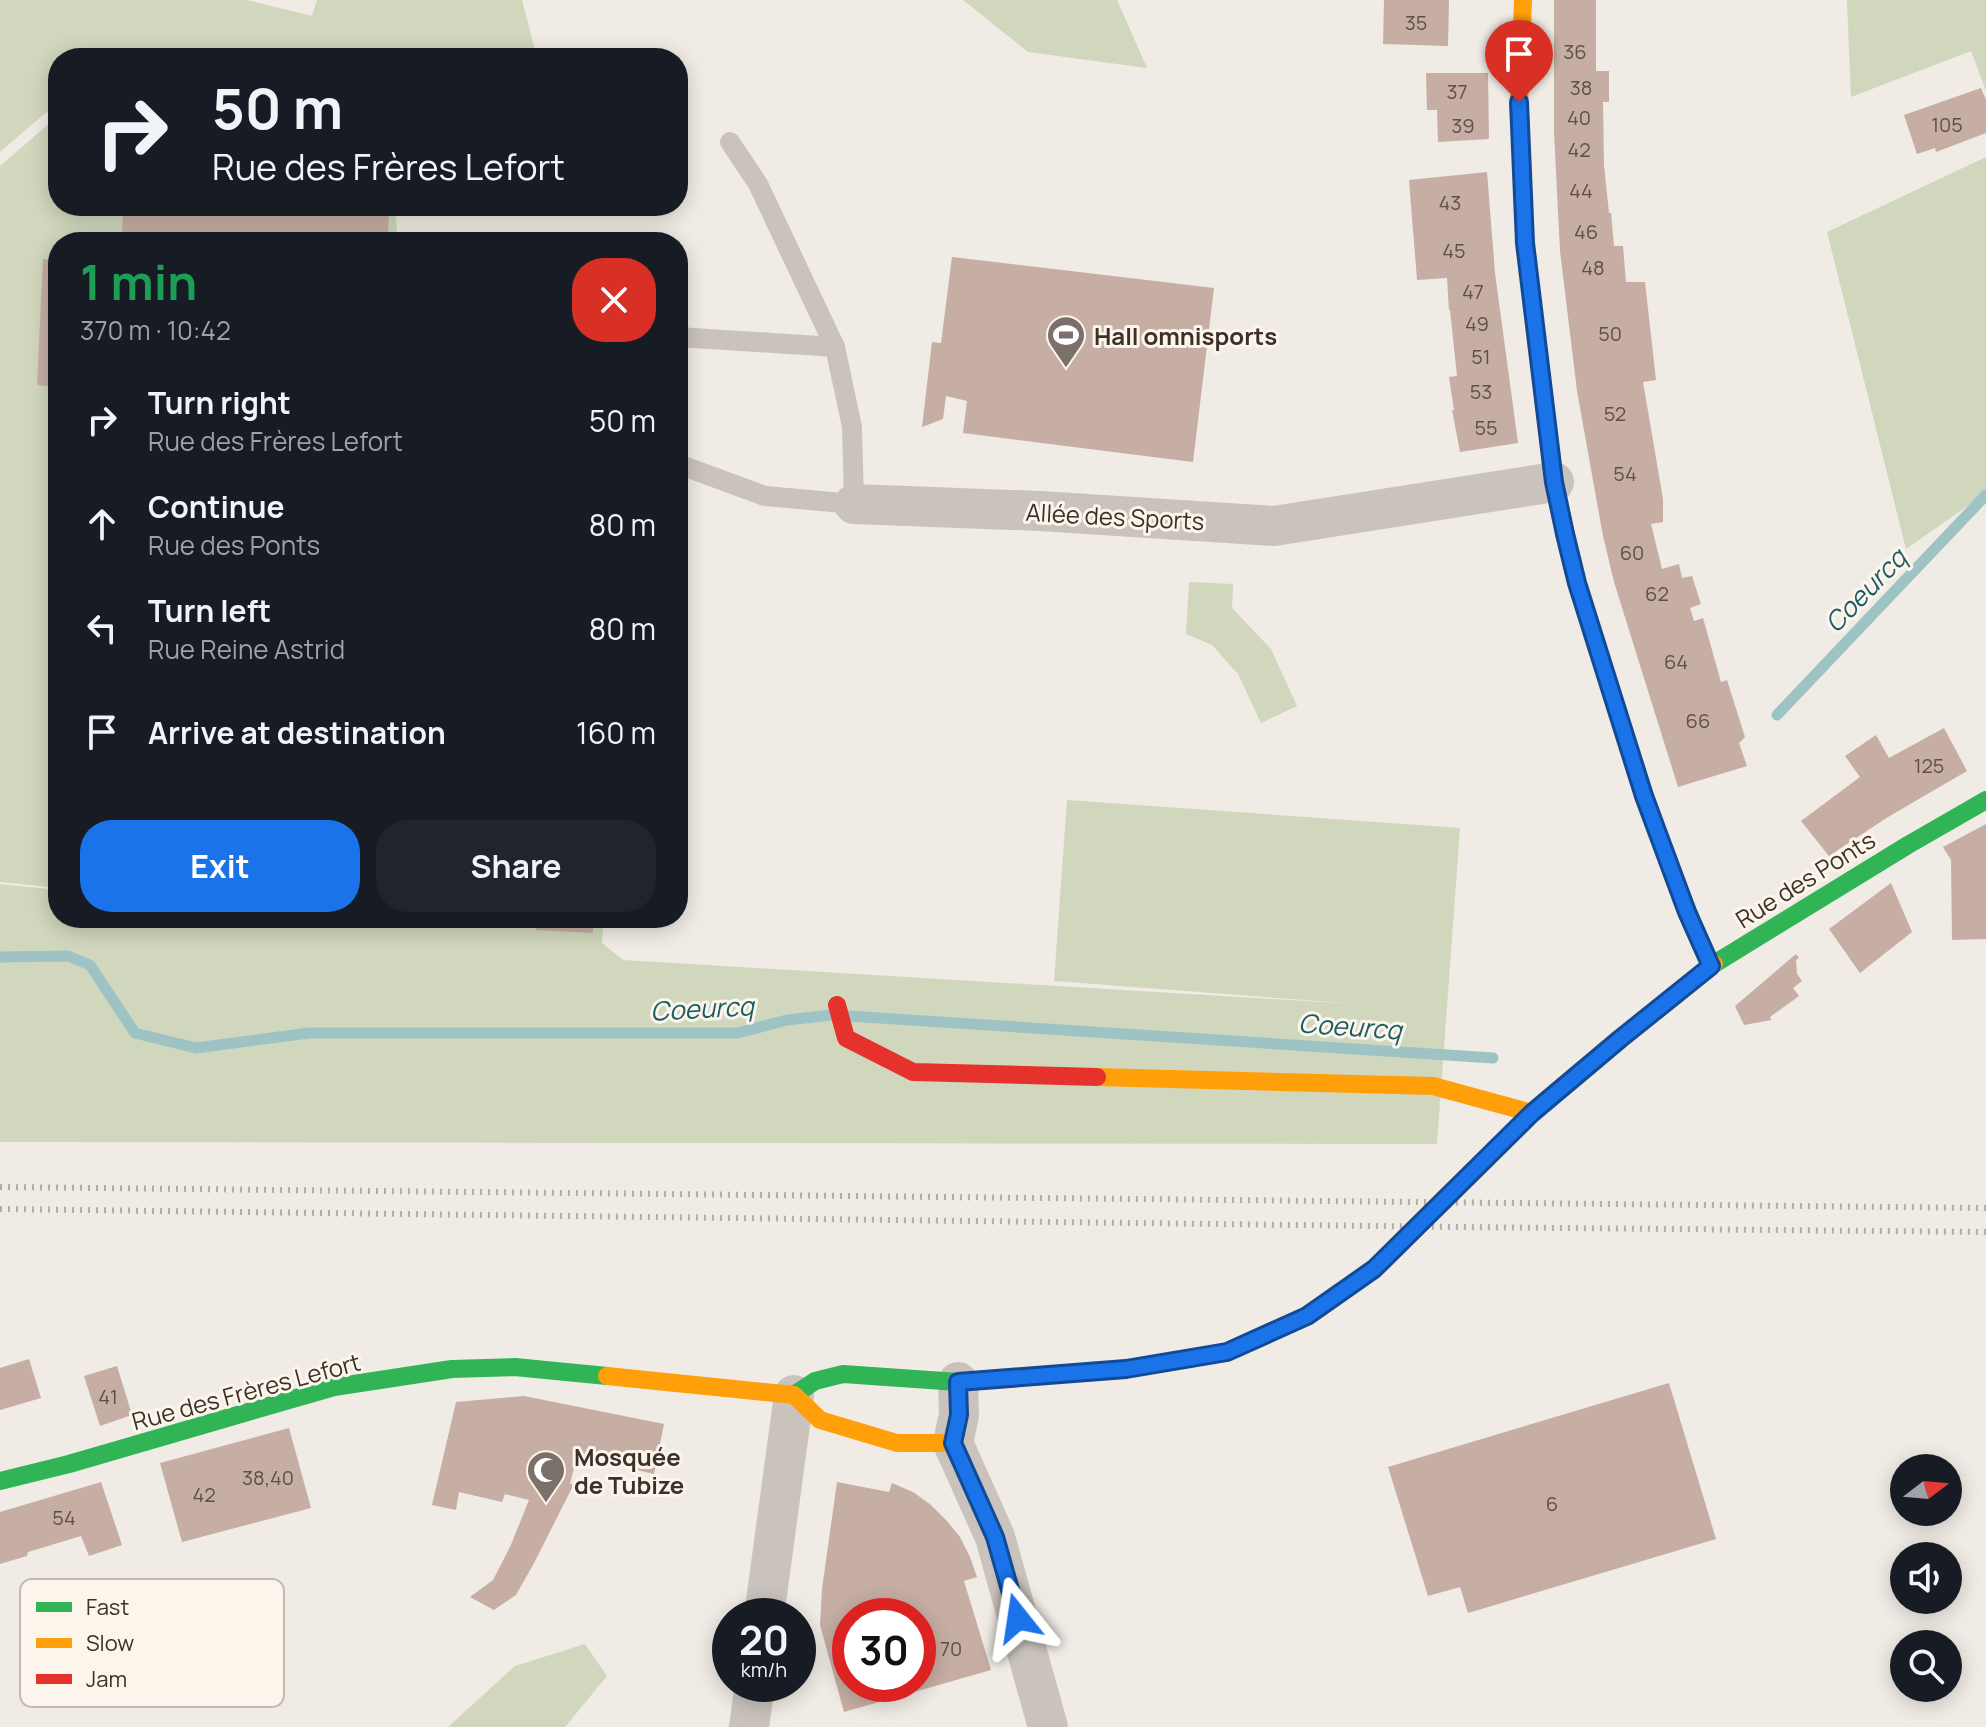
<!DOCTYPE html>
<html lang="en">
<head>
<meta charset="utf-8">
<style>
  :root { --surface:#171b24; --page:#20242c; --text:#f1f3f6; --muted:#9ea1a6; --accent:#1a73e8 }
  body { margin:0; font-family:Manrope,sans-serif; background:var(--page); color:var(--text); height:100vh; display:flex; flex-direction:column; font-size:30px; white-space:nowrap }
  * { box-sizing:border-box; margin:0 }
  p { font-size:26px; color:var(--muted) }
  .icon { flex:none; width:44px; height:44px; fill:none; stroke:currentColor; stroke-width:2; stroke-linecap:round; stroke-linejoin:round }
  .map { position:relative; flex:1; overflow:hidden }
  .sheet { position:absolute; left:48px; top:232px; width:640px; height:696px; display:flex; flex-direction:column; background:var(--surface); border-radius:32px; box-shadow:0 4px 20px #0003 }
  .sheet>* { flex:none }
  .guide { position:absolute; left:48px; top:48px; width:640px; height:168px; border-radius:32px; box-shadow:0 4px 20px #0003; background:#171b24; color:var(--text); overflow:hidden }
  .needle { width:52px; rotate:74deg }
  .buttons { position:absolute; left:1890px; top:1454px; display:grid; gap:16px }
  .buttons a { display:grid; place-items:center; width:72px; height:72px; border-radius:50%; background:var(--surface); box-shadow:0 4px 20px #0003; font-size:40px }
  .speed { position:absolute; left:712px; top:1598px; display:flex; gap:16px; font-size:40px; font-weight:700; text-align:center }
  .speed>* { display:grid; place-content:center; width:104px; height:104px; border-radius:50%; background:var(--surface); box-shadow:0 4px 20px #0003; line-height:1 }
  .speed small { font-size:20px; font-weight:400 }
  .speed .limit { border:12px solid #d22; background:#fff; color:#111 }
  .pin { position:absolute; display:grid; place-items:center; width:68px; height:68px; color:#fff; margin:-82px -34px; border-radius:50% 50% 50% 0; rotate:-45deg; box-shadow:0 0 8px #0007 }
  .pin .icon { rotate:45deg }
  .me { position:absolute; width:88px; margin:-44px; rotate:345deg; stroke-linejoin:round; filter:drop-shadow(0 0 6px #0008) }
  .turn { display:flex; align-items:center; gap:28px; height:168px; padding:0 32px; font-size:36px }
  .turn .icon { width:104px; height:104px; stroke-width:2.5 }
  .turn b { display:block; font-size:56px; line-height:68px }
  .round { display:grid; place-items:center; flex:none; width:84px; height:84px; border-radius:32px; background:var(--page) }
  .headline { display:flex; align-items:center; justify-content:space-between; height:136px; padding:0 32px }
  h1 { font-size:48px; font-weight:700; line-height:60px; color:#1e9e55 }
  .button { display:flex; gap:16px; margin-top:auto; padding:16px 32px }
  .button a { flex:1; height:92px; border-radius:32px; background:var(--accent); color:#fff; font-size:32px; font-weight:700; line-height:92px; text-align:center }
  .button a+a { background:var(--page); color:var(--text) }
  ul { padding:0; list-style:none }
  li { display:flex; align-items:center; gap:24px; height:104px; padding:0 32px }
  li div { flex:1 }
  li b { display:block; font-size:30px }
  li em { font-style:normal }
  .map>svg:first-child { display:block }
</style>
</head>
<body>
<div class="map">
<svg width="1986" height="1727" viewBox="0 0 1986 1727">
  <rect width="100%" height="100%" fill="#f0ebe4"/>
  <g fill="#d1d7bd">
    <polygon points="0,0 247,0 312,16 317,0 522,0 537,58 58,58 58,102 0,152"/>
    <polygon points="963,0 1117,0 1147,68 1028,52"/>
    <polygon points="1847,0 1986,0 1986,91 1971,51 1851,97"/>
    <polygon points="58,116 58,206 395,206 398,242 58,242 58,888 0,882 0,166"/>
    <polygon points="1986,157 1986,493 1906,549 1827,232"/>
    <polygon points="1189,582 1233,584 1232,608 1271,649 1297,706 1261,723 1238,674 1212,645 1186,634"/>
    <polygon points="1067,800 1460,828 1437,1144 0,1142 0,884 58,890 58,918 604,918 602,943 623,960 1357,1004 1054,981"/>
    <polygon points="585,1644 607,1676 565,1727 448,1727 515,1666"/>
  </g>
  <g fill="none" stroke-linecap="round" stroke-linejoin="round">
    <g stroke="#9dc3c4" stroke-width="11">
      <polyline points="1777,715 1986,495"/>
      <polyline points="0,957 68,956 90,965 135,1033 196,1048 309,1033 737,1033 787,1020 832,1015"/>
      <polyline points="849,1016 1493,1058"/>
    </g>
  </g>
  <g fill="#c6aea4" fill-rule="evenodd">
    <polygon points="1384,0 1449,0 1448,46 1383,44"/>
    <polygon points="1554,0 1596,0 1596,71 1609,71 1609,102 1603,102 1604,165 1609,213 1611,213 1614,246 1623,246 1626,282 1645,282 1656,380 1643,382 1663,499 1663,522 1651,524 1662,569 1679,564 1682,578 1692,576 1701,604 1690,608 1694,621 1703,618 1721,682 1727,680 1745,737 1739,743 1747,766 1678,787 1614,582 1603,536 1577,391 1560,251 1554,132"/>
    <polygon points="1426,73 1488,73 1489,139 1438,142 1437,110 1427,110"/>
    <polygon points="1981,88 1986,100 1986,133 1936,152 1935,148 1917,154 1904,115"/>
    <polygon points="1487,172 1495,273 1518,443 1460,452 1452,410 1454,410 1449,377 1457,376 1450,310 1449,310 1447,278 1417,280 1409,180"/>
    <polygon points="123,206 389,206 388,242 118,242 122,235"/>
    <polygon points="952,257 1214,288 1193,462 963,433 967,401 946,396 943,419 922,427 932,342 941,343"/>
    <polygon points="43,259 58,261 58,387 37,385"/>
    <polygon points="1944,728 1967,771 1888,817 1829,856 1801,821 1860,777 1845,756 1876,735 1889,758"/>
    <polygon points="1986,824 1986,939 1952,940 1951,860 1943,847"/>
    <polygon points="1891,883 1912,932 1860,973 1829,929"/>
    <polygon points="537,918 594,918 593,933 536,930"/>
    <polygon points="1796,954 1799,958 1796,960 1797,974 1802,981 1793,988 1799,996 1770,1017 1771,1020 1744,1025 1735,1006"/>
    <polygon points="29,1359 41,1398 0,1410 0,1368"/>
    <polygon points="117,1366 132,1415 100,1426 84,1376"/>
    <polygon points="1669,1383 1716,1539 1468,1613 1460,1587 1428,1596 1388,1467"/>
    <polygon points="524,1396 664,1424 654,1474 577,1456 570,1484 574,1484 534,1563 516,1595 494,1610 470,1597 493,1580 510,1547 529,1500 505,1494 502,1502 459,1492 456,1510 432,1505 456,1402"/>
    <polygon points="289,1428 311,1508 182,1542 160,1463"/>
    <polygon points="101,1482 122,1545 89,1556 81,1536 28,1552 27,1556 0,1564 0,1512"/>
    <path d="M837,1482L889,1492L892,1483L913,1492L931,1505L946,1520L960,1537L970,1557L977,1577L964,1581L991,1670L844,1712L820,1625L822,1589ZM850,1616H918V1684H850Z"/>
  </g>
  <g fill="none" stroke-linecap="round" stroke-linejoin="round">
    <g stroke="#cac3bd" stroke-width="20">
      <polyline points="678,337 835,347"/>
      <polyline points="678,464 765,496 854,504 852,427 835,347 758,184 730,142"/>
    </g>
    <g stroke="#cac3bd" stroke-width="40">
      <polyline points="854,504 1040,511 1274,526 1554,482"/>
      <polyline points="958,1382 959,1415 953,1443 995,1537 1048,1727"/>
      <polyline points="764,1616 794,1395"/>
      <polyline points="749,1727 755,1684"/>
    </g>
    <g stroke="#30b455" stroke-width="18">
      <path d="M1609,685C1639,781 1670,875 1711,966"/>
      <polyline points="1714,964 1908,845 1986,800"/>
      <polyline points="794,1395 815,1381 843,1374 958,1382 1126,1369 1227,1352 1307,1316 1374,1269 1450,1194"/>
      <polyline points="0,1481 69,1464 334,1387 452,1369 515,1367 607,1376"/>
    </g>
    <g stroke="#ff9f0a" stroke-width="18">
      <polyline points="1523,0 1519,102 1525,243 1537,342"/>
      <polyline points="1097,1077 1433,1086 1532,1113"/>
      <polyline points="1450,1194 1532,1113 1620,1039 1714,964"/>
      <polyline points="607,1376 794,1395 820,1420 897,1443 953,1443"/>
    </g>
    <g stroke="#e5322d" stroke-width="18">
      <polyline points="1537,342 1554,482 1577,583 1609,685"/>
      <polyline points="837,1005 846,1038 913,1072 1097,1077"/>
    </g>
    <g stroke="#b2aca7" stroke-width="6" stroke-dasharray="2 6" stroke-linecap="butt">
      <polyline points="0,1187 1986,1208"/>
      <polyline points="0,1209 1458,1227 1986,1232"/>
    </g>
  </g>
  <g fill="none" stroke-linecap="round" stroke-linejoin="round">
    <g stroke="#114b97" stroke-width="20">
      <polyline id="route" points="1018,1618 995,1537 953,1443 959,1415 958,1382 1126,1369 1227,1352 1307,1316 1374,1269 1532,1113 1620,1039 1711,966 1687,912 1644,796 1577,583 1565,534 1554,482 1525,243 1519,102"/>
    </g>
    <use href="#route" stroke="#1a73e8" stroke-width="14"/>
  </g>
  <defs>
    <g id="stadium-pin" transform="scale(2)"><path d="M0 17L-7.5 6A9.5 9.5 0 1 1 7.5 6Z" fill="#7b716a" stroke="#fcf5ec"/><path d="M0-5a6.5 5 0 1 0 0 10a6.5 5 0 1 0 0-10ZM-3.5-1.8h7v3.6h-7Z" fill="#fff"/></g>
    <g id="mosque-pin" transform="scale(2)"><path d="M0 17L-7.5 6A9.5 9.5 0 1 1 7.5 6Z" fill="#7b716a" stroke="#fcf5ec"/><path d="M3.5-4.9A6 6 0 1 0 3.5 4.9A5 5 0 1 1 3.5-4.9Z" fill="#fff"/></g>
  </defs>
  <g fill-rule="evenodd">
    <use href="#stadium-pin" x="1066" y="335"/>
    <use href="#mosque-pin" x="546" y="1470"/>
  </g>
  <g text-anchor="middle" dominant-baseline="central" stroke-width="6" stroke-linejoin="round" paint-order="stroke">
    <g font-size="20" fill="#5e5048">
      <text x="1416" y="22">35</text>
      <text x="1575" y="51">36</text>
      <text x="1581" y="87">38</text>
      <text x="1457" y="91">37</text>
      <text x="1579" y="117">40</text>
      <text x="1947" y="124">105</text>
      <text x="1463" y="125">39</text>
      <text x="1579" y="149">42</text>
      <text x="1581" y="190">44</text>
      <text x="1450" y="202">43</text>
      <text x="1586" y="231">46</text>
      <text x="1454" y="250">45</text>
      <text x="1593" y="267">48</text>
      <text x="1473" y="291">47</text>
      <text x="1477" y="323">49</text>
      <text x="1610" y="333">50</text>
      <text x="1481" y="356">51</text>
      <text x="1481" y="391">53</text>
      <text x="1615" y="413">52</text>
      <text x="1486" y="427">55</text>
      <text x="1625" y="473">54</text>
      <text x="1632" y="552">60</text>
      <text x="1657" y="593">62</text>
      <text x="1676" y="661">64</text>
      <text x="1698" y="720">66</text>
      <text x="1929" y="765">125</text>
      <text x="108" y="1396">41</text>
      <text x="268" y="1477">38,40</text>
      <text x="204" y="1494">42</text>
      <text x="1552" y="1503">6</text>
      <text x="64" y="1517">54</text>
      <text x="951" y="1648">70</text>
    </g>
    <g font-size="24" font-weight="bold" fill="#3c3029" stroke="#fcf5ec" text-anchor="start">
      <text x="1094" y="335">Hall omnisports</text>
      <text x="574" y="1456">Mosquée<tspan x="574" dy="28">de Tubize</tspan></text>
    </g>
    <g font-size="24" fill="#3c3029" stroke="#fcf5ec">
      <text transform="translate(1115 516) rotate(3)">Allée des Sports</text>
      <text transform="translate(1805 879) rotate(-32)">Rue des Ponts</text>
      <text transform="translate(246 1391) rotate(-15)">Rue des Frères Lefort</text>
    </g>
    <g font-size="26" font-style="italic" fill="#1a5c63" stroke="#fcf5ec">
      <text transform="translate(1865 590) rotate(-46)">Coeurcq</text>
      <text transform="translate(702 1008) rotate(-3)">Coeurcq</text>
      <text transform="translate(1350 1026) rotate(4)">Coeurcq</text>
    </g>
  </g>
  <rect x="20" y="1579" width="264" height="128" rx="12" fill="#fcf5ec" stroke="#c2bab2" stroke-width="2"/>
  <rect x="36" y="1602" width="36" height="10" fill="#30b455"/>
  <rect x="36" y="1638" width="36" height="10" fill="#ff9f0a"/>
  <rect x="36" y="1674" width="36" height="10" fill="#e5322d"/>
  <g font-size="22" fill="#3c3029">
    <text x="86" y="1615">Fast</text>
    <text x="86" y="1651">Slow</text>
    <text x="86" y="1687">Jam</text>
  </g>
</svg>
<div class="buttons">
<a><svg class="needle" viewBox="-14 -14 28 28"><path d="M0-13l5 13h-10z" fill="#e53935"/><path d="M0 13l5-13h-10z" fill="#9ea1a6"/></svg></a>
<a><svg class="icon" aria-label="sound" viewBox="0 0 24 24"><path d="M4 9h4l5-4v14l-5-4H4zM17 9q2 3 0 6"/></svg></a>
<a><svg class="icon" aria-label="search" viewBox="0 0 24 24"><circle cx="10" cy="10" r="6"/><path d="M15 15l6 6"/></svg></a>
</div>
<div class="speed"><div>20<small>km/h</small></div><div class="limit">30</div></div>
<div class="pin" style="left:1519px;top:102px;background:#d93025"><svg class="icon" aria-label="arrive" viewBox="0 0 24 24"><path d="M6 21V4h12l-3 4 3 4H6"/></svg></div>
<svg class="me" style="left:1018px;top:1618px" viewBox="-20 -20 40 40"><path d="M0-17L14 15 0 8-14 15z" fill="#1a73e8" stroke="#fff" stroke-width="4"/></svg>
<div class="guide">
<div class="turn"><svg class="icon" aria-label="right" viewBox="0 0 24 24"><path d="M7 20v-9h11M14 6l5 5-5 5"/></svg><div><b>50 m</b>Rue des Frères Lefort</div></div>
</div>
<section class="sheet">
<div class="headline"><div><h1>1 min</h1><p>370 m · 10:42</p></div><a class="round" style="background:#d93025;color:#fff"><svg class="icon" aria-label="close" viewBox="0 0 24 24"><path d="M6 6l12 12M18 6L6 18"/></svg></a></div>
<ul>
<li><svg class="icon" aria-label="right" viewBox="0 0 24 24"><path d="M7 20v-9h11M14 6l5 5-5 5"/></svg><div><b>Turn right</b><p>Rue des Frères Lefort</p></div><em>50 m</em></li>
<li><svg class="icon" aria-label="ahead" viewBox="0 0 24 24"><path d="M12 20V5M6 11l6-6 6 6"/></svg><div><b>Continue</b><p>Rue des Ponts</p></div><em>80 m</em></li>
<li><svg class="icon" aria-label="left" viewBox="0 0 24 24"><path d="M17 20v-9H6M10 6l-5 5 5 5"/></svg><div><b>Turn left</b><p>Rue Reine Astrid</p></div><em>80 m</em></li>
<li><svg class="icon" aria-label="arrive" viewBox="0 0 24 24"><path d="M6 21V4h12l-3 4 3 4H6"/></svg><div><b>Arrive at destination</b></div><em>160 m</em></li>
</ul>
<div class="button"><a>Exit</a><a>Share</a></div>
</section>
</div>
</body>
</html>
